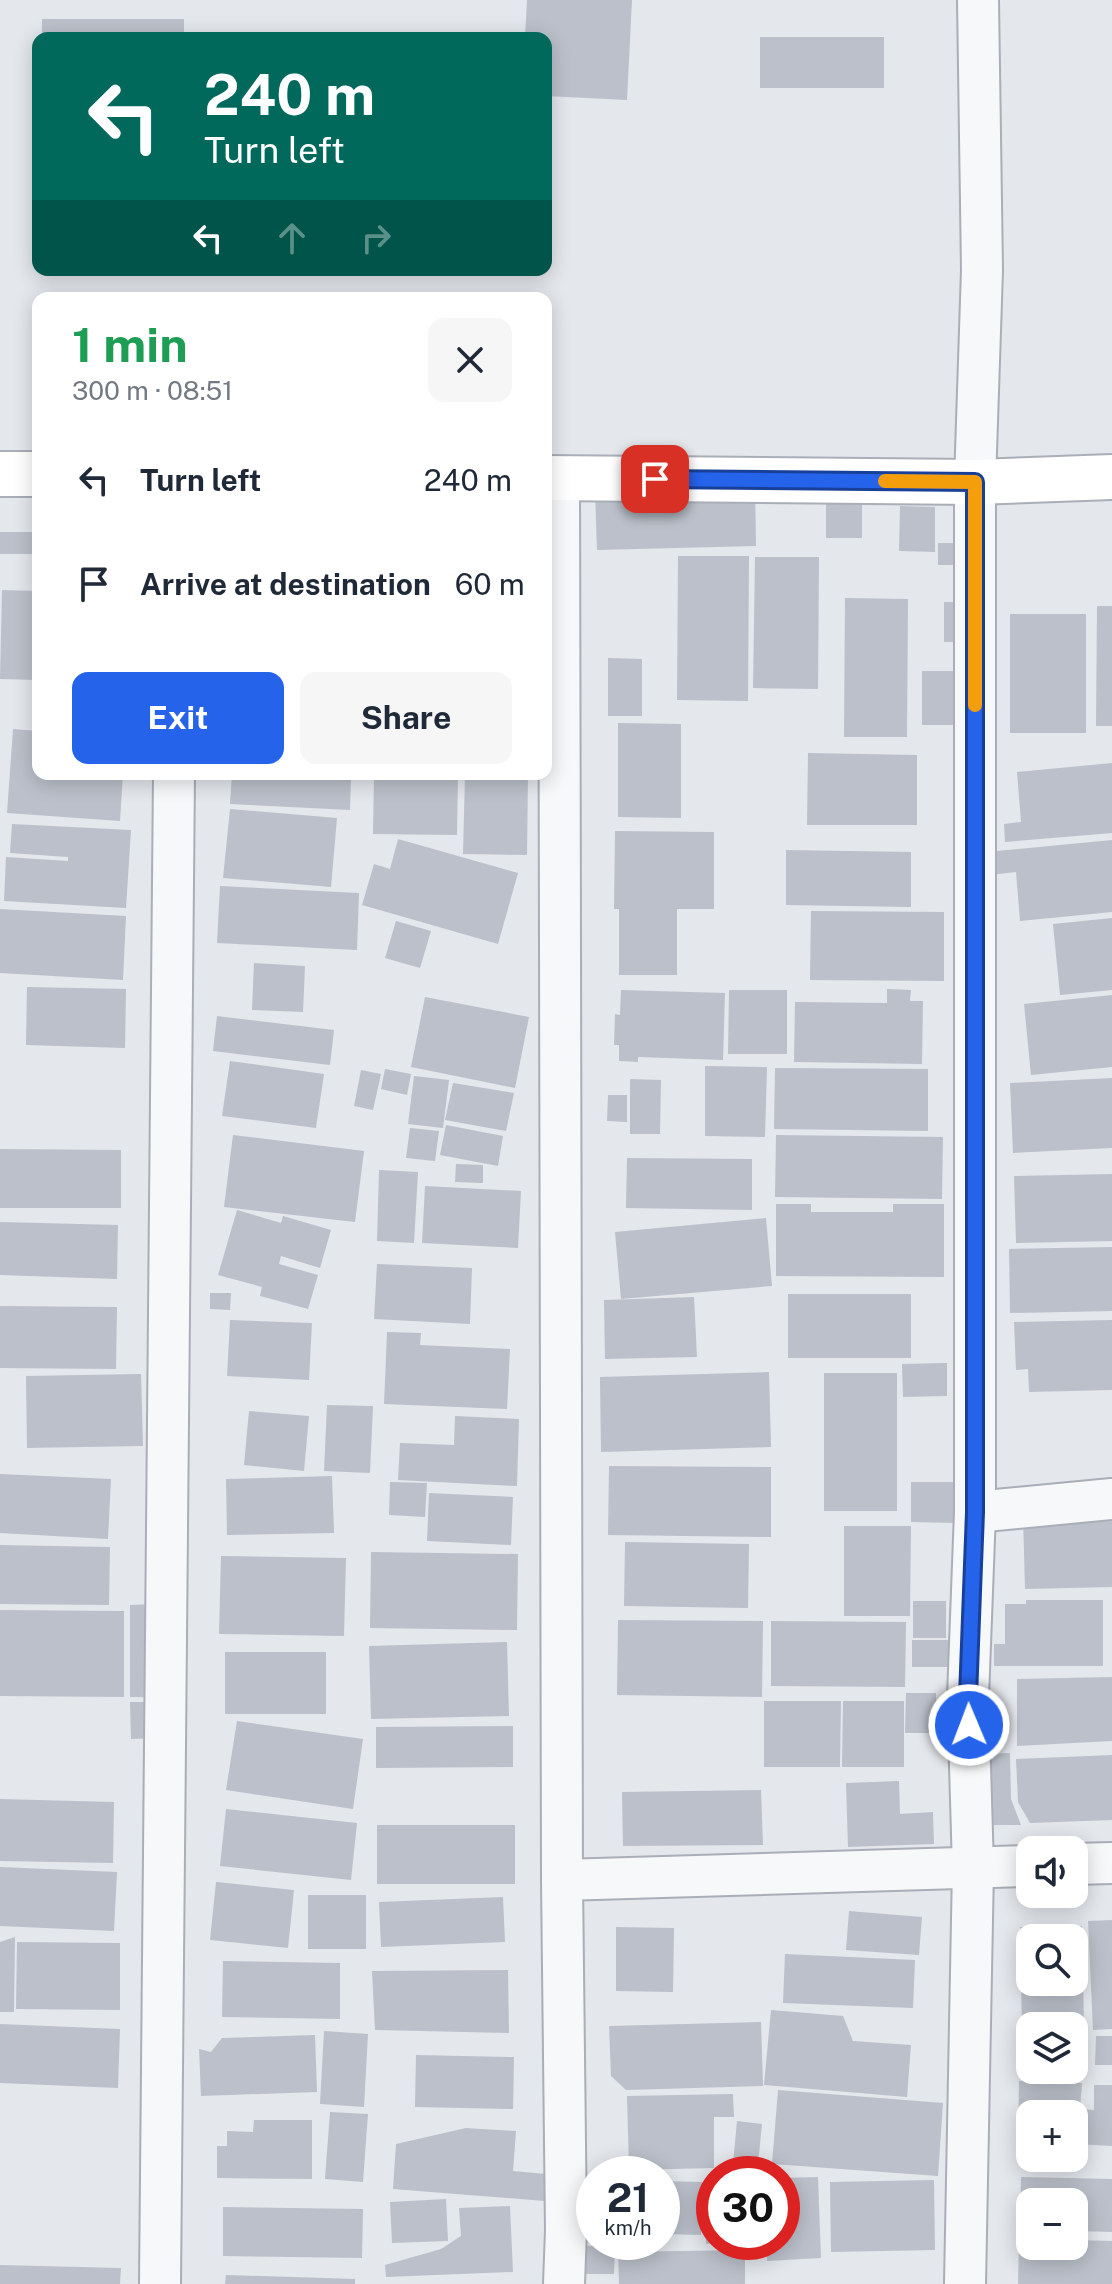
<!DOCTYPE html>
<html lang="en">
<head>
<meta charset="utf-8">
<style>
  :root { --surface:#fff; --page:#f6f6f7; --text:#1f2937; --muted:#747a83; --accent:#2563eb }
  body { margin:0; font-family:"Public Sans",sans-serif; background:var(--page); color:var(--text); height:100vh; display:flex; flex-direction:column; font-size:30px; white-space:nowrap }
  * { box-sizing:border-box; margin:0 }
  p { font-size:26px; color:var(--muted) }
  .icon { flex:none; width:44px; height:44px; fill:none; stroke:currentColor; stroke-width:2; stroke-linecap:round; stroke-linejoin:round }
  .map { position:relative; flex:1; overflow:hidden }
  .side { position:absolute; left:32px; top:292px; width:520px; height:488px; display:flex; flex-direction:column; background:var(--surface); border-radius:16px; box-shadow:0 4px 20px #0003 }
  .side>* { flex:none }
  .hud { position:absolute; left:32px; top:32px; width:520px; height:244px; border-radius:16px; box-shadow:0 4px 20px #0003; background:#00695c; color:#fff; overflow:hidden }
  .tools { position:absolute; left:1016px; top:1836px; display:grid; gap:16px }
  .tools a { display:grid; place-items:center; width:72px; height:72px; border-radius:16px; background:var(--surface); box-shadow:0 4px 20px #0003; font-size:40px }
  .speed { position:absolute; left:576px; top:2156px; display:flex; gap:16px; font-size:40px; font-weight:700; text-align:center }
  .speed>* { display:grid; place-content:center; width:104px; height:104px; border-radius:50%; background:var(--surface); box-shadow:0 4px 20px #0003; line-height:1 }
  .speed small { font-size:20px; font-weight:400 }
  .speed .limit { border:12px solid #d22; background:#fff; color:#111 }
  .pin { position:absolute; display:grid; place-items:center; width:68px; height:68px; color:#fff; margin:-34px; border-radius:16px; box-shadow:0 4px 12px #0006 }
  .me { position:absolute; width:88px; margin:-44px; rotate:359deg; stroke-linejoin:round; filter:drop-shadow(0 0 6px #0008) }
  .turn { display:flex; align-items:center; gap:28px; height:168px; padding:0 40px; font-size:36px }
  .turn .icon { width:104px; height:104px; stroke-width:2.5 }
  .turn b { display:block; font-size:56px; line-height:68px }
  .lanes { display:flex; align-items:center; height:76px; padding:0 40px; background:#0003; justify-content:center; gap:40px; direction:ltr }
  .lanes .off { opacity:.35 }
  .round { display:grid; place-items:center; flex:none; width:84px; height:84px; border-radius:16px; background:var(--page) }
  .headline { display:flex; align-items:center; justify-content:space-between; height:136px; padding:0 40px }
  h1 { font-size:48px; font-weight:700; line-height:60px; color:#1e9e55 }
  .button { display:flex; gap:16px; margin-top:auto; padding:16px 40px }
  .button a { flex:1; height:92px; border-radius:16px; background:var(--accent); color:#fff; font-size:32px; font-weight:700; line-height:92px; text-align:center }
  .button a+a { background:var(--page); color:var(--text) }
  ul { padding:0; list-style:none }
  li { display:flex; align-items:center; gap:24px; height:104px; padding:0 40px }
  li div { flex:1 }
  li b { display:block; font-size:30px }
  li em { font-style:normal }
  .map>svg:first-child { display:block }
</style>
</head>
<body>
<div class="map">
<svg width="1112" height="2284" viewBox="0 0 1112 2284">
  <rect width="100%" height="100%" fill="#e4e7ec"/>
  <g fill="#bbc0ca" fill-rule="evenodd">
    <polygon points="527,0 632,0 627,100 546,96 546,38 525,38"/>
    <rect x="42" y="19" width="142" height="19"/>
    <rect x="760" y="37" width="124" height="51"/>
    <polygon points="755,487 756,546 597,550 595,490"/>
    <polygon points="826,493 862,494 862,538 826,538"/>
    <polygon points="900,506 935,507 935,552 899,551"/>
    <rect x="0" y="532" width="38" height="22"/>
    <polygon points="938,543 957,543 956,565 938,565"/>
    <polygon points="678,556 749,556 748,701 677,700"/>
    <polygon points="755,557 819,557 818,689 753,688"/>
    <polygon points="2,590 38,591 38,680 0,679"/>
    <polygon points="845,598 908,599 907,737 844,737"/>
    <polygon points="944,602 967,602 966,642 944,642"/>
    <polygon points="1097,606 1112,606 1112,726 1096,726"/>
    <rect x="1010" y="614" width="76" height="119"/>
    <polygon points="608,658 642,659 642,716 608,716"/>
    <rect x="922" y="671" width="40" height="54"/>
    <polygon points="618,723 681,724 681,818 618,817"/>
    <polygon points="13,729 38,731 38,774 123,774 120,821 7,813"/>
    <polygon points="808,753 917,755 917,825 807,825"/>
    <polygon points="1112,763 1112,833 1005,842 1004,824 1021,822 1017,772"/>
    <polygon points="232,774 351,778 350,810 230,804"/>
    <polygon points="374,774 458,774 457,835 373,834"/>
    <polygon points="465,774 528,774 527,855 463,854"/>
    <polygon points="230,809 337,818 331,887 223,878"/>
    <polygon points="12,824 131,830 126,908 4,901 6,857 68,861 68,857 10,853"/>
    <polygon points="615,831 714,832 714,909 677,909 677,975 619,975 619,909 614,909"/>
    <polygon points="398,839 518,873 498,944 362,905 374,864 390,869"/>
    <polygon points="1112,840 1112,912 1020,921 1016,872 989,875 987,852"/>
    <polygon points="786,850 911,852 911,907 786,905"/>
    <polygon points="220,886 359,893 357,950 217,943"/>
    <polygon points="0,909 126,916 123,980 0,973"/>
    <polygon points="811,911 944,912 944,981 810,980"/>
    <polygon points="1112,918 1112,990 1060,995 1053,924"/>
    <polygon points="396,921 431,931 420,968 385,958"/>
    <polygon points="254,963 305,966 303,1012 252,1010"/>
    <polygon points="27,987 126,989 125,1048 26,1045"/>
    <polygon points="887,989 911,990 910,1001 923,1001 922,1064 794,1062 795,1002 887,1003"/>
    <polygon points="621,990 725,993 723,1060 638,1057 638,1062 619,1061 619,1045 614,1045 615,1014 620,1015"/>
    <polygon points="729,990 787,990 787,1054 728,1054"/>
    <polygon points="1112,995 1112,1067 1031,1075 1024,1004"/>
    <polygon points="425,997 529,1017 515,1088 411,1067"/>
    <polygon points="217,1016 334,1030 330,1065 213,1051"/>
    <polygon points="230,1061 324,1074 316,1128 222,1116"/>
    <polygon points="705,1066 767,1067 765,1137 705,1136"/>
    <polygon points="775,1068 928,1069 928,1131 774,1129"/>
    <polygon points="385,1069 411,1074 407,1095 381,1089"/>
    <polygon points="361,1070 381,1074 373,1110 354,1106"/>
    <polygon points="414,1076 449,1080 443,1128 408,1124"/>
    <polygon points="1112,1078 1112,1148 1013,1153 1010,1083"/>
    <polygon points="630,1079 661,1080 660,1134 630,1134"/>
    <polygon points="453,1083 514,1093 506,1131 445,1120"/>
    <polygon points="608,1095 627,1095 627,1122 607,1121"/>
    <polygon points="446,1125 503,1136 498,1166 440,1155"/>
    <polygon points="410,1128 439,1131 435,1161 406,1158"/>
    <polygon points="233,1135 364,1151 355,1222 224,1207"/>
    <polygon points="776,1135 943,1137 942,1199 775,1197"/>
    <polygon points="0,1149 121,1150 121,1208 0,1208"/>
    <polygon points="627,1158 752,1159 752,1210 626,1208"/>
    <polygon points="456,1164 483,1165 483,1183 455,1182"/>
    <polygon points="379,1170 418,1172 414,1243 377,1241"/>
    <polygon points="1112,1174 1112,1241 1016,1243 1014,1176"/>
    <polygon points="425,1186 521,1191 518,1248 422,1243"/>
    <polygon points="776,1204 811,1204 811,1212 893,1212 893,1204 944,1204 944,1277 776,1276"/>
    <polygon points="237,1210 281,1223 283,1216 331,1230 320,1268 281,1256 279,1264 318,1275 308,1309 260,1296 262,1287 218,1275"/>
    <polygon points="766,1218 772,1286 621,1299 615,1232"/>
    <polygon points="0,1222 118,1225 117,1279 0,1275"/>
    <polygon points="1112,1247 1112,1311 1010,1313 1009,1249"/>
    <polygon points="377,1264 472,1268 470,1324 374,1319"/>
    <polygon points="210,1293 231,1293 230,1310 210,1309"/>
    <rect x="788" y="1294" width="123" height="64"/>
    <polygon points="694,1297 697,1357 605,1359 604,1300"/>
    <polygon points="0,1306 117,1307 116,1369 0,1368"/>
    <polygon points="230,1320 312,1323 309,1380 227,1376"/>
    <polygon points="1112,1320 1112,1390 1029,1392 1028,1369 1016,1370 1014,1322"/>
    <polygon points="387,1332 421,1333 420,1345 510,1349 507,1409 384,1404"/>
    <polygon points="947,1363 947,1396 903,1397 902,1364"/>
    <polygon points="769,1372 771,1447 601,1452 600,1377"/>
    <rect x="824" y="1373" width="73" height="138"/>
    <polygon points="141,1374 143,1446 27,1448 26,1376"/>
    <polygon points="327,1405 373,1406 370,1473 324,1471"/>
    <polygon points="249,1411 309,1416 304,1471 244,1465"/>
    <polygon points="455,1416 519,1419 517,1486 398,1480 400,1443 454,1445"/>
    <polygon points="609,1466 771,1467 771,1537 608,1535"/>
    <polygon points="0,1474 111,1479 108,1539 0,1533"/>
    <polygon points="332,1476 334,1533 227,1535 226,1479"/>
    <polygon points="390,1482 427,1483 425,1517 389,1515"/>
    <polygon points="911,1482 955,1482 955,1523 911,1522"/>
    <polygon points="429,1493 513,1497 511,1545 427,1541"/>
    <polygon points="1112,1513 1112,1587 1025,1589 1023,1515"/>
    <polygon points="844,1526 911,1526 910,1616 844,1616"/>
    <polygon points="625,1542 749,1544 748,1608 624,1606"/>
    <polygon points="0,1545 110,1547 109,1605 0,1604"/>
    <polygon points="371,1552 518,1554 517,1630 370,1628"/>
    <polygon points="221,1556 346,1558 344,1636 219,1634"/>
    <polygon points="1026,1600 1103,1600 1103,1666 994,1666 994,1644 1005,1644 1005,1604 1026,1604"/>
    <rect x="913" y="1601" width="33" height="37"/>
    <polygon points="159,1604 160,1697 130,1697 130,1605"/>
    <polygon points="0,1610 124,1611 124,1697 0,1696"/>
    <polygon points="618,1620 763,1621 762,1697 617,1695"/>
    <polygon points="771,1621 906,1622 905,1687 771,1686"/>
    <rect x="912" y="1640" width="36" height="27"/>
    <polygon points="507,1642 509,1716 371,1719 369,1646"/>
    <rect x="225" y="1652" width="101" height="62"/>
    <polygon points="1112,1677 1112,1741 1017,1746 1017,1679"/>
    <polygon points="906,1693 936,1693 936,1733 905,1733"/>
    <polygon points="764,1701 841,1701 840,1767 764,1767"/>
    <polygon points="843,1701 904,1701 904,1767 842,1767"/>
    <polygon points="130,1702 156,1702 157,1738 131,1739"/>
    <polygon points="237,1721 363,1739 353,1809 226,1790"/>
    <polygon points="513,1726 513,1767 376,1768 376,1727"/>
    <polygon points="1010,1753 1011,1799 1021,1825 991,1825 981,1754"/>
    <polygon points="1112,1755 1112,1820 1030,1823 1018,1802 1016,1759"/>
    <polygon points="899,1781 900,1814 933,1812 934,1844 848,1847 846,1783"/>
    <polygon points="761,1790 763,1845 623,1846 622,1792"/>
    <polygon points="0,1799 114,1802 113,1863 0,1861"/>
    <polygon points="226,1809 357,1823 351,1880 220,1866"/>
    <rect x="377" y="1825" width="138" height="59"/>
    <polygon points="0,1867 117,1872 114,1931 0,1926"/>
    <polygon points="216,1882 294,1890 288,1948 210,1940"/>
    <rect x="308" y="1895" width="58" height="54"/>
    <polygon points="503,1897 505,1942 381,1947 379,1902"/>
    <polygon points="849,1911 922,1917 919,1955 846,1950"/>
    <polygon points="1112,1920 1112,2029 1093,2030 1088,1921"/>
    <path d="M1082,1926L1084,2026H1030V2028H1022L1020,1927ZM1030,1938H1074V1982H1030Z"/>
    <polygon points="616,1927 674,1928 673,1992 616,1991"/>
    <polygon points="15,1937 14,2012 0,2012 0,1942"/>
    <polygon points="17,1942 120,1943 120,2010 16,2009"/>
    <polygon points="785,1954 915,1960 913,2008 783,2003"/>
    <polygon points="223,1961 340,1963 340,2019 222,2017"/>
    <polygon points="508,1970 509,2033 375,2030 372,1971"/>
    <polygon points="771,2010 843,2016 853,2041 911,2045 907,2097 764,2085"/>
    <polygon points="761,2022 763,2086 626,2090 611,2076 609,2026"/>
    <polygon points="0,2024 120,2029 118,2088 0,2083"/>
    <polygon points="324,2031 368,2034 364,2107 320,2104"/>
    <polygon points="315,2035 317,2092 201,2096 199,2049 211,2052 222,2038"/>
    <polygon points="1096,2036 1112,2036 1112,2065 1095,2065"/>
    <polygon points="1074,2037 1083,2037 1083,2074 1020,2075 1019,2038 1030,2038 1030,2070 1074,2070"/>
    <polygon points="416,2055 514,2057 513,2109 415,2107"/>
    <polygon points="1019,2081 1082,2083 1080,2109 1094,2110 1094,2085 1112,2085 1112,2146 1074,2144 1074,2114 1030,2114 1030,2142 1018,2141"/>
    <polygon points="778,2090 943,2103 938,2176 772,2164"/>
    <polygon points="733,2094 734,2117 714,2117 714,2168 629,2170 627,2096"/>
    <polygon points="330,2112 368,2114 363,2182 325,2179"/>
    <polygon points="254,2120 312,2120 312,2179 217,2178 217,2146 227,2146 227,2131 253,2132"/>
    <polygon points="737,2121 762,2124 757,2174 732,2174"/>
    <polygon points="466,2128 516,2131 513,2171 546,2174 545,2201 393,2189 396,2144"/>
    <polygon points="818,2177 821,2258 767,2261 766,2242 782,2242 782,2178"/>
    <polygon points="1021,2177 1112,2179 1112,2232 1074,2231 1074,2202 1030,2202 1030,2230 1020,2230"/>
    <polygon points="934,2180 935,2250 831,2252 830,2182"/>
    <polygon points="662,2181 702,2182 701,2235 662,2234"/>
    <polygon points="704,2184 714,2184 714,2243 706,2244"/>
    <polygon points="446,2199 448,2241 392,2243 390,2202"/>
    <polygon points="510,2206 513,2272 386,2277 385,2265 441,2249 461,2236 459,2208"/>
    <polygon points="223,2207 363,2209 362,2258 223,2256"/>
    <polygon points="1019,2240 1030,2240 1030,2246 1074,2246 1074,2240 1112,2241 1112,2284 1018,2284"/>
    <polygon points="583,2246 615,2246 614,2274 583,2274"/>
    <polygon points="745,2250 745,2284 619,2284 618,2252"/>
    <polygon points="0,2265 121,2268 120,2284 0,2284"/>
    <polygon points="226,2275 355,2279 355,2284 225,2284"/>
  </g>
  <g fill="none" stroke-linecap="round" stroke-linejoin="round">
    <g stroke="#a9aeb7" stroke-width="44">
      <g id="street">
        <polyline points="559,478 562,1880 566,2230 564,2284"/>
        <polyline points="975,1512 1112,1499"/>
        <polyline points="1074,1864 1112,1863"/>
        <polyline points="562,1880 1030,1866"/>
        <polyline points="160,2284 174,774"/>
        <polyline points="965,2284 973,1868 968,1697 975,1512 975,482 982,270 978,0"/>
      </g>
    </g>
    <g stroke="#a9aeb7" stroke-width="48">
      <g id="secondary">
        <polyline points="0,474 38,474"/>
        <polyline points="546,478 975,482 1112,477"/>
      </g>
    </g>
    <use href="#street" stroke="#f7f8fa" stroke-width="40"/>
    <use href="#secondary" stroke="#fff" stroke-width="44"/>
  </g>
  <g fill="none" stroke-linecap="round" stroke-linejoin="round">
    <g stroke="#184099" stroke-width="20">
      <polyline id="route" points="655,479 975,482 975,1512 968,1697 969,1725"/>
    </g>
    <use href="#route" stroke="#2563eb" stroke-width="14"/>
    <polyline stroke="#f59e0b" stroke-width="14" points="885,481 975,482 975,705"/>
  </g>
</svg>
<div class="tools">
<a><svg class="icon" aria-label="sound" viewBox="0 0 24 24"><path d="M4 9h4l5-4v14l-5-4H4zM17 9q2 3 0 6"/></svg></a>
<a><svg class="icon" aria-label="search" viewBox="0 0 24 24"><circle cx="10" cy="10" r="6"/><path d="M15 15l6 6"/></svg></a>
<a><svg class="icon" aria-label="layers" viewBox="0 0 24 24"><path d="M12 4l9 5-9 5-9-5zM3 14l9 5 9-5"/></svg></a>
<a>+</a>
<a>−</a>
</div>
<div class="speed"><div>21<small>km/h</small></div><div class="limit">30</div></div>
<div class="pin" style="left:655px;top:479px;background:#d93025"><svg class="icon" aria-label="arrive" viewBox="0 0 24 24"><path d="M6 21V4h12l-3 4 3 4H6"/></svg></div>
<svg class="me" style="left:969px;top:1725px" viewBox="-20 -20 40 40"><circle r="17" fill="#2563eb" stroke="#fff" stroke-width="3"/><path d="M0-11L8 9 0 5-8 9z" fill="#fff"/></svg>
<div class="hud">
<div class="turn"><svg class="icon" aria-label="left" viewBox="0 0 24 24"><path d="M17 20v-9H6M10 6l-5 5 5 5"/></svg><div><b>240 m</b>Turn left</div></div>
<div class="lanes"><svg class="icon" aria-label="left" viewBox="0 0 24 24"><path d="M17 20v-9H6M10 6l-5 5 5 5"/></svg><svg class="icon off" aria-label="ahead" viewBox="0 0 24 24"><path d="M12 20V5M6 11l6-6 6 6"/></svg><svg class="icon off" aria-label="right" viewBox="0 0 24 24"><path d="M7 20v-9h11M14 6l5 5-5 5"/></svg></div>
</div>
<section class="side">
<div class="headline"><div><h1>1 min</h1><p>300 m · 08:51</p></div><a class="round"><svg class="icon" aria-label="close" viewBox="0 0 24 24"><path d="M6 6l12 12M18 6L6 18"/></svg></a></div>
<ul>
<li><svg class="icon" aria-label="left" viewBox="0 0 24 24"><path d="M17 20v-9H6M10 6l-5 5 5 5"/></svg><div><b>Turn left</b></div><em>240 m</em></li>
<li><svg class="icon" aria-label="arrive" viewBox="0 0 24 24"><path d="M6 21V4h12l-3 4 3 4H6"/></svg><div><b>Arrive at destination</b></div><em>60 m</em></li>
</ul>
<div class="button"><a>Exit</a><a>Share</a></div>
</section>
</div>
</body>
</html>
